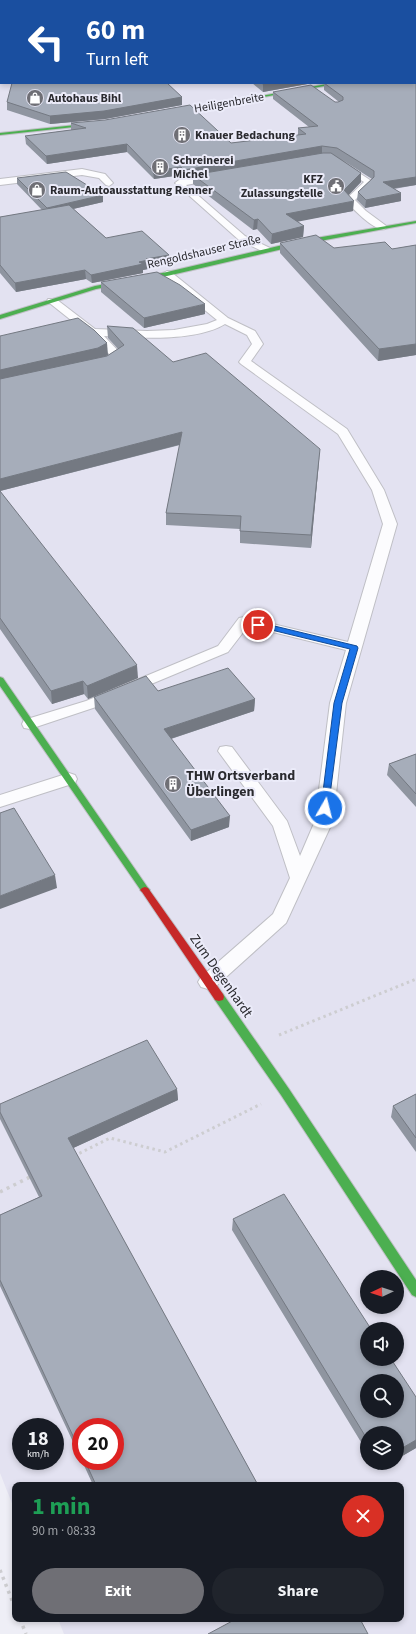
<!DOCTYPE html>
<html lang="en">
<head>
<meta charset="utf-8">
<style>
  :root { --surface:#171b24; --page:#20242c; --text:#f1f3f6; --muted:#9ea1a6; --accent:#6f6f75 }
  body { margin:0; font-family:"Source Sans 3",sans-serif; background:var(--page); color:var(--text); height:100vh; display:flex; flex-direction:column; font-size:15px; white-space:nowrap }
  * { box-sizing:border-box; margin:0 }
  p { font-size:13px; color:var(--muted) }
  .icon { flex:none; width:22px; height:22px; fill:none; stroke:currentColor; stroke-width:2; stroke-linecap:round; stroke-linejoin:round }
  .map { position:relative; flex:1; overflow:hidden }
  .panel { position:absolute; left:12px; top:1482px; width:392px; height:140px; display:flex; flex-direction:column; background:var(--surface); border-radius:8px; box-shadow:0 2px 6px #0003 }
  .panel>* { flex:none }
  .hud { position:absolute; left:0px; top:0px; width:416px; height:84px; box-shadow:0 2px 6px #0003; background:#1a4fa0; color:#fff; overflow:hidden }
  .needle { width:26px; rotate:266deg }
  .controls { position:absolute; left:360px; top:1270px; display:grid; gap:8px }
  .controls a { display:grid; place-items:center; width:44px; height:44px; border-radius:50%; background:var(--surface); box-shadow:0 2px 6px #0003; font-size:20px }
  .speed { position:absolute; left:12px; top:1418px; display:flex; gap:8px; font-size:20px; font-weight:700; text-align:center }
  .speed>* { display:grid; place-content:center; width:52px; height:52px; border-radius:50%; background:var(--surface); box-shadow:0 2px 6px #0003; line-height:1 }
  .speed small { font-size:10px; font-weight:400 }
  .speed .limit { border:6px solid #d22; background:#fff; color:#111 }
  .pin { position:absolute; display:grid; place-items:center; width:34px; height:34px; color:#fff; margin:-17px; border:2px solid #fff; border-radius:50%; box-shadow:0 1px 4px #0007 }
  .me { position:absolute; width:44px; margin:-22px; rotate:8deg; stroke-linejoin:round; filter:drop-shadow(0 0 3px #0008) }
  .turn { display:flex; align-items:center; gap:14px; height:84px; padding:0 20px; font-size:18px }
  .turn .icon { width:52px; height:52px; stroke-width:2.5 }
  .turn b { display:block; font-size:28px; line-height:34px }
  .round { display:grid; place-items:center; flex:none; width:42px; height:42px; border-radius:21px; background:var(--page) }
  .summary { display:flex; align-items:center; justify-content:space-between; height:68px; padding:0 20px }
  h1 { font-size:24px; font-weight:700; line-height:30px; color:#1e9e55 }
  .primary-button { display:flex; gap:8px; margin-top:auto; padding:8px 20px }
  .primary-button a { flex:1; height:46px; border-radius:24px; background:var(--accent); color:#fff; font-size:16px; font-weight:700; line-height:46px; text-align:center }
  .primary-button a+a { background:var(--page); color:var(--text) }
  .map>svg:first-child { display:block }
</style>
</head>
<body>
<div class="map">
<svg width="416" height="1634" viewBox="0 0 416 1634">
  <rect width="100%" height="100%" fill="#eeeef6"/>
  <path fill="#e3e2f1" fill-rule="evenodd" d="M0,0H416V24L415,1H1V83H415L416,35V1634H64L58,1619H401V1485H15V1511L0,1473ZM367,1277H397V1307H367ZM367,1329H397V1359H367ZM367,1381H397V1411H367ZM21,1427H55V1461H21ZM81,1427H115V1461H81ZM367,1433H397V1463H367Z"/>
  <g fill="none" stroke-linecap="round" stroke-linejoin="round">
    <g stroke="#bfbfc5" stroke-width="2">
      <g id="lane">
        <polygon points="82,0 92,0 82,1"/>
        <polygon points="0,22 1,22 0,27"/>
        <path d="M341,161L373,182L355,200L366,211L385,225L387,227L385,229C375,232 352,208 345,200L364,182L338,166L337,164Z"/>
        <polygon points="82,169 105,174 113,183 109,186 106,185 99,178 82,175 0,185 0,179"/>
        <polygon points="216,174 220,177 219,179 186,185 245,236 270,248 272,250 270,252 264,252 239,240 175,183 179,180"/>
        <path d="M167,271L171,272L228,318L255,331L263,344L251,361L347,429L384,490L397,524L346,703L333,821L286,923L215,987L208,989L201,987L198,982L201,977L273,914L290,878L273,826L218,751L220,747L226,746L232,747L287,821L300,856L315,821L330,703L346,650L248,626L228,652L96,707L30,729L24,728L22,724L24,720L86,701L218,646L239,618L244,617L348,642L383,524L372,490L338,434L241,364L239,362L252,344L247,335L225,324C196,342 137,338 104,336L123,356L121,358L103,367L97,364L110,355L96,340L47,301L48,299H56L95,329L147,331L174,330L207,324L217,320L163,276L162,274Z"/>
        <polygon points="69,773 75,775 77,779 75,783 0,807 0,795"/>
      </g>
    </g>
    <g stroke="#bfbfc5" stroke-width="2">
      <rect id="street" x="415" y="69" width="1" height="6"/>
    </g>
    <g stroke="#bfbfc5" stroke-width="2">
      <g id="fast">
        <polygon points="332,83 341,83 165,115 163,114"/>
        <polygon points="104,122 102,124 0,135 0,133"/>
        <polygon points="416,221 416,223 304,244 167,276 96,289 0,319 0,315 95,286 167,272 304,240"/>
        <polygon points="0,677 3,678 148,888 150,890 148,892 142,892 0,686"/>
        <polygon points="219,993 223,994 289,1089 416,1280 416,1297 412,1295 281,1095 215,1000 214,997 215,994"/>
      </g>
    </g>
    <g stroke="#bfbfc5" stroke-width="2">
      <polygon id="jam" points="145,887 148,888 223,994 224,997 223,1000 219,1001 215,1000 142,892 140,890 142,888"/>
    </g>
    <g stroke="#cdcdd0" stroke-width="3" stroke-dasharray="2.5 3.5" stroke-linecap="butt">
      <polyline points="279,1035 416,979"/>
      <polyline points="74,1156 110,1138 165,1152 261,1104"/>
      <polyline points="28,1178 31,1176"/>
    </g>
    <g stroke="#cdcdd0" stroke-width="3.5" stroke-dasharray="3 4.5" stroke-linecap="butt">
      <polyline points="0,1192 30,1177"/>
      <polyline points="0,1570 15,1608"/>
      <polyline points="20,1619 26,1634"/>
    </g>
    <use href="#lane" fill="#fcfcfe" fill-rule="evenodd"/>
    <use href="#street" fill="#fcfcfe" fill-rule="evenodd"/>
    <use href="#fast" fill="#4caf50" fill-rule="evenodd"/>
    <use href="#jam" fill="#c62828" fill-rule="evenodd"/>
  </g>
  <g fill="#8f95a0">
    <polygon points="0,0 76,0 73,1 1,1 1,21 0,20"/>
    <rect x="219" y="0" width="98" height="1"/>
    <polygon points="416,76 416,185 394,189 401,201 365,208 357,200 358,192 372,179 336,156 335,155 361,173 361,182 348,195 353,211 297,221 304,226 303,237 271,244 257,229 253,230 193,184 193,176 184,178 181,175 154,179 127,152 47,164 26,144 25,136 71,130 71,123 231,143 298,135 298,128 309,127 273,99 273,92 335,102 339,102 324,90 324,83"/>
    <polygon points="252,83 313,83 263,92"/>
    <polygon points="182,97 182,105 105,119 50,124 7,110 7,102"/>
    <polygon points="17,178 103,202 73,209 106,238 169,255 170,264 148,267 148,269 143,270 143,273 92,283 86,279 16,292 0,273 0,217 42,210 17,184"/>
    <polygon points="280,243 334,248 392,249 416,245 416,355 378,361 280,253"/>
    <polygon points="101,282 205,314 144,328 101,292"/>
    <polygon points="107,326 173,362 319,461 311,548 240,543 240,529 166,525 166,513 180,445 0,491 138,678 88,699 84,694 52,704 0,629 0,336 108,355 104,357 107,356 118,349 108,338"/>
    <polygon points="94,697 255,699 254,711 171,739 229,827 191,841 95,709"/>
    <polygon points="416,754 416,807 387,775 389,764"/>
    <polygon points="177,1089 178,1100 73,1148 258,1485 93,1485 82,1461 115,1461 81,1427 81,1459 0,1286 0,1215 39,1197 0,1119 0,1104"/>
    <polygon points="416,1094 416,1152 391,1117 393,1106"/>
    <polygon points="233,1219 416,1397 416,1448 397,1459 397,1433 367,1433 367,1452 232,1230"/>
    <polygon points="374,1463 390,1463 378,1470"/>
  </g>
  <g fill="#747982">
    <polygon points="52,0 76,0 73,1 48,1"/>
    <polygon points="271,83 313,83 263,92 263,84"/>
    <polygon points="182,97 182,105 105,119 50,124 50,116"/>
    <polygon points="127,144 127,152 47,164 46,156"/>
    <polygon points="322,146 322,154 193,175 193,176 184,178 184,170"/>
    <polygon points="181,167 181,175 154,179 153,171"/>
    <polygon points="361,173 361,182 344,200 344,190"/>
    <polygon points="416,177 416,185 382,190 383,182"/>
    <polygon points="401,193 401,201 365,208 366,200"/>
    <polygon points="103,195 103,202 47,215 47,208"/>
    <polygon points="354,201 353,211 286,224 286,214"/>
    <polygon points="258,219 257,229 253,230 254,220"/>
    <polygon points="304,226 303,237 271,244 272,234"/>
    <polygon points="169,255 170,264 148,267 148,269 143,270 143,273 92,283 91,275 139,262 146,259"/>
    <polygon points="85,270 86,279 16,292 15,283"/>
    <polygon points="205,304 205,314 144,328 144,318"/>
    <polygon points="107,343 108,355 98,360 0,381 0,370"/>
    <polygon points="416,344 416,355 378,361 379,349"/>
    <polygon points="182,432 182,444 0,491 0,479"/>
    <polygon points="320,449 319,461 311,548 311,535"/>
    <polygon points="137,665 138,678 88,699 87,686"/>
    <polygon points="83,681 84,694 52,704 51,691"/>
    <polygon points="255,699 254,711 164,741 164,729"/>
    <polygon points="230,816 229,827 191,841 191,830"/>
    <polygon points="55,875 57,888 0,909 0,896"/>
    <polygon points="177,1089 178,1100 69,1150 68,1138"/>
    <polygon points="416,1440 416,1448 397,1459 397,1451"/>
    <polygon points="380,1463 390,1463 378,1470"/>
  </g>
  <g fill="#a6adba" stroke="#747982" fill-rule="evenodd">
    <polygon points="0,0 52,0 48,1 1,1 1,14 0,14"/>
    <polygon points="415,75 416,76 416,177 383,182 401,193 366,200 358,192 374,177 374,171 337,148 322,146 184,170 181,167 153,171 127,144 46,156 25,136 86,128 71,123 105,120 190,105 231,143 306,134 298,128 318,126 273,92 311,85 335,102 338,102 343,100 343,97 324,83 415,83"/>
    <polygon points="12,83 167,83 182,97 104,111 50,116 7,102"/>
    <polygon points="261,83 271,83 263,84"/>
    <polygon points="323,153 331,153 361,173 344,190 354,201 286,214 304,226 272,234 258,219 254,220 193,175"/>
    <polygon points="66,172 103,195 47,208 17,178"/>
    <polygon points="69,205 106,238 142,231 169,255 146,259 148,260 139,262 143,264 91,275 85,270 15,283 0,265 0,217"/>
    <polygon points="316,235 334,248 385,242 392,249 416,245 416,344 379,349 280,243"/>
    <polygon points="157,272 180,285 205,304 144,318 101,282"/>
    <polygon points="78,318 94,330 107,343 98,348 0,370 0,336"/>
    <polygon points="107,326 133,328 173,362 206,353 320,449 311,535 240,531 241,516 166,513 182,432 0,479 0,379 107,356 124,345"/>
    <polygon points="0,491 137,665 87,686 83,681 51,691 0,618"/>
    <polygon points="228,668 255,699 164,729 230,816 191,830 94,697 146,676 158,691"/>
    <polygon points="416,754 416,794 389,764"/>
    <polygon points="14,808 55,875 0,896 0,813"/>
    <polygon points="147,1040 177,1089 68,1138 258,1485 96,1485 85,1461 115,1461 115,1427 81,1427 81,1453 0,1280 0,1215 42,1196 0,1112 0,1104"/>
    <polygon points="416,1094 416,1138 393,1106"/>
    <path d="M284,1194L371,1329H367V1359H391L416,1397V1440L397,1451V1433H367V1439L233,1219ZM367,1381H397V1411H367Z"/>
    <polygon points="236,1619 360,1619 368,1634 208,1634"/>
  </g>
  <polygon fill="#1a73e8" stroke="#114b97" points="258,622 357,646 358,648 342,703 328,810 322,810 321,808 334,703 350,649 255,626 254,625"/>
  <defs>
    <g id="shop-disc" transform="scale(0.9)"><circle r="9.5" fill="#6f6f75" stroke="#ebebf9"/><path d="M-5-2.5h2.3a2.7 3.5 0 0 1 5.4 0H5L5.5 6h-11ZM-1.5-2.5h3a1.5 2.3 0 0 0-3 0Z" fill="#fff"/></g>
    <g id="building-disc" transform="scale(0.9)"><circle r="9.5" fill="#6f6f75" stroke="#ebebf9"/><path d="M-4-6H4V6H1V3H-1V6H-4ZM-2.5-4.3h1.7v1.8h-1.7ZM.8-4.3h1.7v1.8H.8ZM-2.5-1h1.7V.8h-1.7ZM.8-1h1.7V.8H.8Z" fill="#fff"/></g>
    <g id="civic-disc" transform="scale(0.9)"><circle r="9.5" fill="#6f6f75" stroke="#ebebf9"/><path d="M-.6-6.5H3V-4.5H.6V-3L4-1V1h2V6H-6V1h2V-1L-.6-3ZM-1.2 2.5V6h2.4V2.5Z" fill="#fff"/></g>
  </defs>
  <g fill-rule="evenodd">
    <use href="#shop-disc" x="35" y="98"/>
    <use href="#building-disc" x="182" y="135"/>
    <use href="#building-disc" x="160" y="167"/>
    <use href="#civic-disc" x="336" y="186"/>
    <use href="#shop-disc" x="37" y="190"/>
    <use href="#building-disc" x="173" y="784"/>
  </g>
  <g text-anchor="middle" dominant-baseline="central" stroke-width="4" stroke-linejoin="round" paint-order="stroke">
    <g font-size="12" font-weight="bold" fill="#2a2a2f" stroke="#ebebf9" text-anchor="start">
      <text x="48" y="98">Autohaus Bihl</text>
      <text x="195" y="135">Knauer Bedachung</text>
      <text x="173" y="160">Schreinerei<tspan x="173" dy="14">Michel</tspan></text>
      <text x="323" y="179" text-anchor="end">KFZ<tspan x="323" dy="14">Zulassungstelle</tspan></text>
      <text x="50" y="190">Raum-Autoausstattung Renner</text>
    </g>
    <g font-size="12" fill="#2a2a2f" stroke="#ebebf9">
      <text transform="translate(229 103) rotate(-10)">Heiligenbreite</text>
      <text transform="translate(204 252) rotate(-13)">Rengoldshauser Straße</text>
    </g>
    <g font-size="14" font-weight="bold" fill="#2a2a2f" stroke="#ebebf9" text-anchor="start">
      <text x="186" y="776">THW Ortsverband<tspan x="186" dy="16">Überlingen</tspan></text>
    </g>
    <g font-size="14" fill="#2a2a2f" stroke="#ebebf9">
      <text transform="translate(221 976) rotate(55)">Zum Degenhardt</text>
    </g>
  </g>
</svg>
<div class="controls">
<a><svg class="needle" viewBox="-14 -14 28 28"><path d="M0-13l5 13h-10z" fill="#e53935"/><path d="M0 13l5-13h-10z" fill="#9ea1a6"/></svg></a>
<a><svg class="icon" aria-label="sound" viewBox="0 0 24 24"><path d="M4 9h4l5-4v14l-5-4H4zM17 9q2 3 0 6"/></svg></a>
<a><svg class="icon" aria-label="search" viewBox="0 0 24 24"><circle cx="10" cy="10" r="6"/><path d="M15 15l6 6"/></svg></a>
<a><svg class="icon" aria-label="layers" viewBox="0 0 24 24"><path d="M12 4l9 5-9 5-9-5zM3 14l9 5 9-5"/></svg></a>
</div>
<div class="speed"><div>18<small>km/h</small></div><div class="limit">20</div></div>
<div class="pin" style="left:258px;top:625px;background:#d93025"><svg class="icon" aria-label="arrive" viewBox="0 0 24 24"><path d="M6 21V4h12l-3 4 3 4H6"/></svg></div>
<svg class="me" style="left:325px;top:808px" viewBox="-20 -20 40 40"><circle r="17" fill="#1a73e8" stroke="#fff" stroke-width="3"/><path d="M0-11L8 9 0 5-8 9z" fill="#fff"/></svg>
<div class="hud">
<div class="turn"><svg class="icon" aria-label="left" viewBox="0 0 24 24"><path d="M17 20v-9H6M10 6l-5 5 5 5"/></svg><div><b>60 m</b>Turn left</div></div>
</div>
<section class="panel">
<div class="summary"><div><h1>1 min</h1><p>90 m · 08:33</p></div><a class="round" style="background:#d93025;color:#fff"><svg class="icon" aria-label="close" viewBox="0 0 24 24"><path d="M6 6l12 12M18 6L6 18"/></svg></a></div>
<div class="primary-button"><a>Exit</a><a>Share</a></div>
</section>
</div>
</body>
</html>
